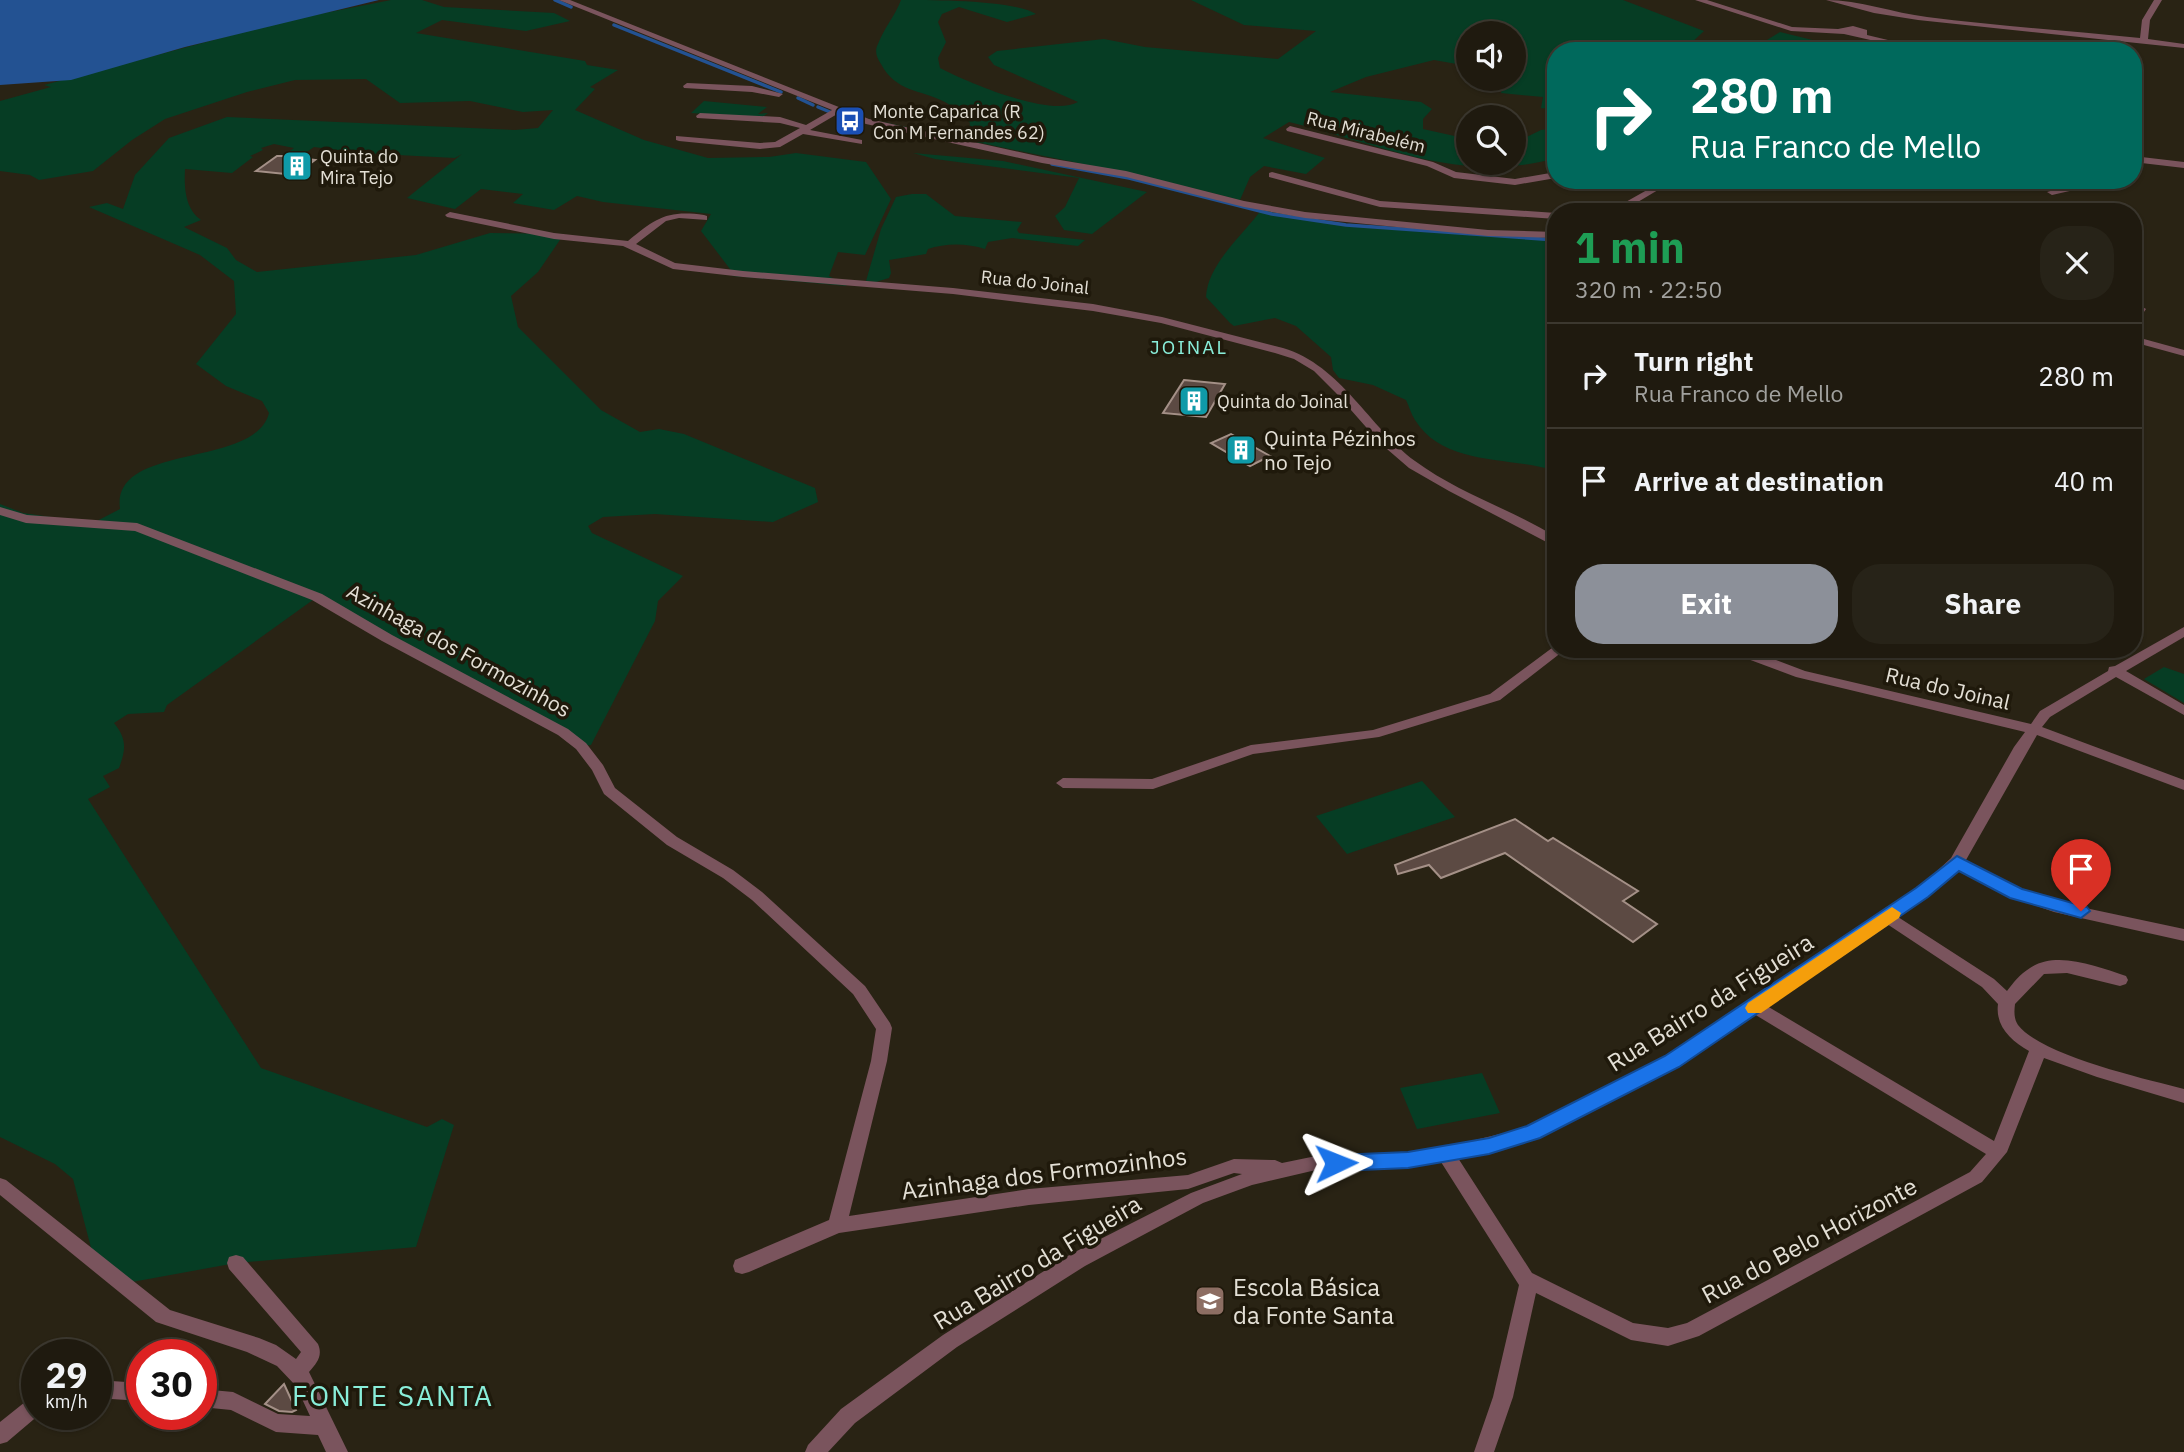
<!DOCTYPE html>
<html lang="en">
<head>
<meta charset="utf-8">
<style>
  :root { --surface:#1f1a0f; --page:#272318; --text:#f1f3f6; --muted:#a1a19e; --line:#3c382f; --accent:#8c9099 }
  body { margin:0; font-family:"IBM Plex Sans",sans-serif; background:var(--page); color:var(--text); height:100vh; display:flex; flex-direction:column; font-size:26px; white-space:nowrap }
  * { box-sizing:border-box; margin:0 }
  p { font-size:23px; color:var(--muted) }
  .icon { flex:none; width:38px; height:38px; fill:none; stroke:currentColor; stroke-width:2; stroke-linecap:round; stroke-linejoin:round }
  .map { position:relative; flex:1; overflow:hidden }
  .drawer { position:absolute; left:1547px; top:203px; width:595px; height:455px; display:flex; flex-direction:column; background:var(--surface); border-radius:28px; box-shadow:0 2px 5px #0004,0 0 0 2px var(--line) }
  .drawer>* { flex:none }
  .guide { position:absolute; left:1547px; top:42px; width:595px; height:147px; border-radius:28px; box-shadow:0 2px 5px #0004,0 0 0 2px var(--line); background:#00695c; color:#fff; overflow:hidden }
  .tools { position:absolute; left:1456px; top:21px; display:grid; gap:14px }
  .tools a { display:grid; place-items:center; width:70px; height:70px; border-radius:50%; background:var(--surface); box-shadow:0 2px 5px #0004,0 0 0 2px var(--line); font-size:35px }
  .speed { position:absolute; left:21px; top:1339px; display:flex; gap:14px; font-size:35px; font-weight:700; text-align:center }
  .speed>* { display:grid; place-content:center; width:91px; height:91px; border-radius:50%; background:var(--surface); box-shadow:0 2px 5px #0004,0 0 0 2px var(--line); line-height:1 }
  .speed small { font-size:18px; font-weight:400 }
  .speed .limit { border:10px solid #d22; background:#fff; color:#111 }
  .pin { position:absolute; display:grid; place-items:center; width:60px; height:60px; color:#fff; margin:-72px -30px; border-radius:50% 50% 50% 0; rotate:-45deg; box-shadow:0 0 7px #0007 }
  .pin .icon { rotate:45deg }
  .me { position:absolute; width:77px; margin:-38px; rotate:88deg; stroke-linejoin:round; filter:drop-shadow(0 0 5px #0008) }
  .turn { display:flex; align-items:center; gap:24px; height:147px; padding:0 28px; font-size:32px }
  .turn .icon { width:91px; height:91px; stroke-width:2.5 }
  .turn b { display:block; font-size:49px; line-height:60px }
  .round { display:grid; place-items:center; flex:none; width:74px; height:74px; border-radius:28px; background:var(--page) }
  .summary { display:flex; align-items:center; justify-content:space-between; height:119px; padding:0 28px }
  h1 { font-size:42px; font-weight:700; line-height:52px; color:#1e9e55 }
  .button { display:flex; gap:14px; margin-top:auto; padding:14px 28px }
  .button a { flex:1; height:80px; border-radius:28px; background:var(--accent); color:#fff; font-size:28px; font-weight:700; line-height:80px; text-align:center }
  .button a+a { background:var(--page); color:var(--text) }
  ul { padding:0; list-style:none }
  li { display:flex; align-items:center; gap:21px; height:105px; padding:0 28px; border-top:2px solid var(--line) }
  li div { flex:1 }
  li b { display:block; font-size:26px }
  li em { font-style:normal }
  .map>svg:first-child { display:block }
</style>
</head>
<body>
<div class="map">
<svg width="2184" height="1452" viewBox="0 0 2184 1452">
  <rect width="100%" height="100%" fill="#292314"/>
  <g fill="#063d24">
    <path d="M391,0H422L444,7L554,13L570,21L526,31L442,20L416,33L585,61L587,65L618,70L590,87L595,89L575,110L644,140L708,158L769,157L796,153L866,162L891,199L865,255L838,252L829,276L847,286L732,276L730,269L701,231L711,214L603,202L577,196L554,210L513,203L523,194L481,189L455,209L407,198L462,154L455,158L360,153L314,147L298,158L283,156L294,148L274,144L261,148L263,150L250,156L253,157L232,173L185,169C184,187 185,209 201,220L184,227L227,248L236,260L257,272L416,255L490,233L564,234L538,272L511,296L518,327L601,410L640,432L659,429L684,434L815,488L818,502L773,522L655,514L603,517L588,526L592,533L683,576L658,601L655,621L591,745L581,746L317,597L167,705L164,712L128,714L114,723C127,739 126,749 119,768L103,776L110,787L88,799L261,1068L427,1127L442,1119L454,1125L416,1247L236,1263L121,1284L95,1263L73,1179L55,1164L0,1137V504L23,513L93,523L120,509C111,442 255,469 269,413L262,401L226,386L196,364L236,314L234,281L200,255L89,207L107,203L123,209L135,175L169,138L227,117L515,130L538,128L553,110L523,112L470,101L400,103L366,79L295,80L247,92L165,119L132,140L93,171L39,180L30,175L0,171V101L51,87L44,85L289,20Z"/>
    <path d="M901,0C934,0 1014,0 1036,14L1007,22L959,7L942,14L938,22L946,42L938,58L940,68C967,82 1050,118 1078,102L994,65L988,57L997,51L1104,39L1145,47L1278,59L1316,31L1244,25L1191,0H1623L1704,31L1687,47L1691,51H1556V110L1541,108L1543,97L1501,93L1503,85L1514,79L1515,74L1514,33H1468V66L1434,60L1366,77L1330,92L1421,102L1432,109L1423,119V129L1468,139V163H1514V143L1541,130L1556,128V158C1461,185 1381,144 1289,122L1263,138L1325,158L1306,174L1264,166L1250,177L1240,200C1116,168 990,147 865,118L958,138L968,134L970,123C963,114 954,107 945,102C919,89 896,92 881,64C877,58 874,51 878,44C884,28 895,16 901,0Z"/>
    <polygon points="1780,32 1849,49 1749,51"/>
    <polygon points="704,101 767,107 758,114 768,113 761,118 691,113"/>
    <polygon points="913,153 1003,161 1147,192 1092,234 1064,230 1055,216 1065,207 1079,178 935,159"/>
    <path d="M912,194H926L955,216L1022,222L1017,230L1019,233L1085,240L1078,246L1012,238L988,242L985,249C967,243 945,243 928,249L926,254L889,260L891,273L889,278L876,282L866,281L881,229L896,197Z"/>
    <path d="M1264,206L1345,226L1556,241V471C1511,456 1444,467 1415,420C1411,414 1409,406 1406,400L1373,385L1339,378L1333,370L1331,357L1296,326L1275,318L1234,326L1230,323L1206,297C1208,262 1245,234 1264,206Z"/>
    <polygon points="2164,667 2184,674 2184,703 2144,679"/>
    <polygon points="1422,781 1455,817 1347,854 1316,816"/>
    <polygon points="1482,1073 1500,1113 1417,1129 1400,1088"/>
  </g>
  <polygon fill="#235292" points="0,0 379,0 185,47 71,80 0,85"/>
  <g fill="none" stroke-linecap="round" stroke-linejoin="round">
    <g stroke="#235292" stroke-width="3.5">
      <polyline points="555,0 571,7"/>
      <polyline points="614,25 781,92"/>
      <polyline points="798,98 813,105"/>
      <polyline points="818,107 830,112"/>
      <polyline points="1052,164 1129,178 1272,214 1346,225 1556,240"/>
    </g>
  </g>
  <g fill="#5c4a43" stroke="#a49087" stroke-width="2">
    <polygon points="277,156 283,156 315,160 295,175 256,171"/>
    <polygon points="1184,380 1225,384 1206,417 1163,413"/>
    <polygon points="1231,434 1270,456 1250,466 1211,443"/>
    <polygon points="1515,819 1548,841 1553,838 1638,891 1623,901 1657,924 1633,942 1505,853 1441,878 1429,865 1398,874 1395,865"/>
    <polygon points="284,1384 296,1410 292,1412 279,1411 265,1404"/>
  </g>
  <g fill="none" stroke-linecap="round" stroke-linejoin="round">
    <g fill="#7a545d" fill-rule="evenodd">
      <polygon points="559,0 570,0 869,119 1042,157 1126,171 1244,201 1305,212 1488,230 1556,232 1556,238 1488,236 1305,218 1244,207 1126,177 1042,163 866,124 839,113 810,130 862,140 862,144 803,134 780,147 760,149 679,141 676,140 676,136 760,143 775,142 800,128 780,123 697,118 696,116 700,113 780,117 806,125 832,110"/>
      <polygon points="1695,0 1707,0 1792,27 1838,29 1853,26 1867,30 1867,35 1934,51 1919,51 1844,34 1791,31"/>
      <path d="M1826,0C1859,0 1894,13 1927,17C1998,26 2069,31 2140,38L2142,20L2154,0H2162L2150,20L2148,39L2184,44V48L1918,20L1874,13Z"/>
      <polygon points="687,83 752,86 783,94 779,97 752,92 684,88 683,86"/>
      <polygon points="1290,126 1433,162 1456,172 1515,179 1556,172 1556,178 1515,185 1454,178 1427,166 1287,131 1286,129"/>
      <polygon points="2133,156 2184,162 2184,168 2133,162"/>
      <polygon points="1272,172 1380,201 1556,213 1556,219 1380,207 1269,177 1269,173"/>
      <polygon points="1636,180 1646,180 1658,190 1621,212 1608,212 1647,190"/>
      <polygon points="2073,180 2082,180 2074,190 2052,195 2047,192 2068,186"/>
      <path d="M450,212L554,233L628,241C656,218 667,210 704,215L707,216V220L679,218L666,221L636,244L675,263L743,271L953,288L1093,304L1162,317L1283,348C1342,366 1368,426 1415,461C1458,493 1511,509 1556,537V547L1449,491L1409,468L1380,443L1336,393L1314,371L1294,359L1275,353L1161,323L1093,311L953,294L743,277L673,269L623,246L554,239L447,217L445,215Z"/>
      <polygon points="2141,306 2146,309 2137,322 2133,323 2133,312"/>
      <polygon points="2133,336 2184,350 2184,356 2133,342"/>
      <path d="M0,507L27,515L137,523L270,574L322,594L392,635L568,729L586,743L603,765L615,788L677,837L733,870L762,892L865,986L890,1023L892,1028L887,1061L849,1216L1029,1189L1188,1175L1234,1159L1275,1160L1282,1163L1316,1156L1408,1153L1446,1147L1529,1127L1666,1056L1921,886L1951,858L2014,747L2025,732L1796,677L1729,652L1728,649H1747L1805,671L2031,724L2040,711L2108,671L2109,667L2115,666L2184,627V637L2126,671L2184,705V715L2116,677L2050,717L2042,727L2184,780V790L2037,735L1966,860L2021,889L2062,903L2184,929V941L2054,912L2011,897L1958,869L1931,894L1898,917L1994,979L2007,991C2013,983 2020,974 2030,968C2057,950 2098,967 2126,976L2128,980L2126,984L2120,986L2067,973L2044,974L2015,1004C2014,1012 2014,1019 2018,1025C2042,1056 2146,1079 2184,1089V1103L2097,1077L2044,1058L2007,1152L1982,1182L1699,1336L1668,1346L1631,1340L1536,1293L1513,1397L1494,1452H1474L1493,1397L1519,1285L1441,1162L1408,1167L1316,1170L1252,1185L1203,1203L1085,1266L957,1347L855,1423L828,1452H805L808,1445L841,1409L943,1335L1071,1254L1191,1193L1242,1174L1234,1173L1188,1189L1029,1205L839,1233L749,1272L742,1274L735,1272L733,1266L735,1260L829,1220L871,1061L876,1029L853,994L752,900L723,878L667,845L604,794L592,770L576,749L558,735L382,641L312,600L135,531L26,523L0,515ZM1887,924L1982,987L1998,1004C1995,1026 2011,1041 2029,1051L1994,1141L1767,1006ZM1754,1014L1986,1154L1970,1172L1687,1323L1668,1328L1633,1323L1532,1273L1458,1158L1539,1138L1678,1066Z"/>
      <polygon points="1556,645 1556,649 1563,649 1562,652 1500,700 1379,737 1253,754 1153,789 1063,788 1056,783 1063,778 1152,779 1251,745 1373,730 1490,694"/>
      <path d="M0,1178L6,1180L170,1310L259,1338L276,1345L296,1359L301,1352L229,1269L227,1263L229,1257L236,1255L243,1257L318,1344C323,1356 317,1363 309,1372L348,1452H326L318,1435L276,1432L231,1410L201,1407V1389L233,1392L278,1414L310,1416L296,1386L277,1366L247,1352L156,1322L0,1195Z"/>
      <polygon points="96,1380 142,1383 142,1401 96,1398"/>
      <polygon points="37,1395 37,1414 40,1414 7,1442 0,1444 0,1422 30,1398"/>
    </g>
  </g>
  <polygon fill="#1a73e8" stroke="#114b97" stroke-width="2" points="1957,856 2022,889 2087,907 2090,911 2081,918 2010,898 1959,871 1928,897 1679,1067 1540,1138 1489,1154 1408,1168 1336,1171 1329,1169 1326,1163 1329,1157 1336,1155 1408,1152 1489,1138 1527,1126 1665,1056 1916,888"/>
  <polygon fill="#f59e0b" points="1892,907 1901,913 1899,918 1761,1013 1748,1013 1745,1008 1748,1003"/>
  <defs>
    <g id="bus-square" transform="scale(1.575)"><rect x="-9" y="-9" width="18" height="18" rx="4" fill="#1a4fb4" stroke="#1f190b"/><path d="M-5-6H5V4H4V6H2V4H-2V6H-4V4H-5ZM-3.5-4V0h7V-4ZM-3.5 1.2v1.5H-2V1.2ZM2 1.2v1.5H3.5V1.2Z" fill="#fff"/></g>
    <g id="building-square" transform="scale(1.575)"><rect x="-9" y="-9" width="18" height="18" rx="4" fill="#0f9aa8" stroke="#1f190b"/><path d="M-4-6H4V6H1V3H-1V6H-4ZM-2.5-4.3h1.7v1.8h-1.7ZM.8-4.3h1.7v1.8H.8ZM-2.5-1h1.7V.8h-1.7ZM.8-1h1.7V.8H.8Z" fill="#fff"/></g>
    <g id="school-square" transform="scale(1.575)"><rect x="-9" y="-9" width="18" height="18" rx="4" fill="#8d6e63" stroke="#1f190b"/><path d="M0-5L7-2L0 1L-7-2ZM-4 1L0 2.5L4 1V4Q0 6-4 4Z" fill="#fff"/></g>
  </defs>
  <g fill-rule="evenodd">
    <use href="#bus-square" x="850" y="121"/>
    <use href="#building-square" x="297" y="166"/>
    <use href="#building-square" x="1194" y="401"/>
    <use href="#building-square" x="1241" y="450"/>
    <use href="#school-square" x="1210" y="1301"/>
  </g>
  <g text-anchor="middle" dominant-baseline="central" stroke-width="7" stroke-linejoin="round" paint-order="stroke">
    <g font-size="18" fill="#e3dfd5" stroke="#1f190b" text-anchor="start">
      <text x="873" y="111">Monte Caparica (R<tspan x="873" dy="21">Con M Fernandes 62)</tspan></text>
      <text x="320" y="156">Quinta do<tspan x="320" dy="21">Mira Tejo</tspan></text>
      <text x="1217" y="401">Quinta do Joinal</text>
    </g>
    <g font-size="18" fill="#e3dfd5" stroke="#1f190b">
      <text transform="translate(1366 132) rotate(14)">Rua Mirabelém</text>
      <text transform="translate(1035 282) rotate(6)">Rua do Joinal</text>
    </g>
    <g font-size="19" letter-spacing="2" fill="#89eeda" stroke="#1f190b">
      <text x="1189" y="347">JOINAL</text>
    </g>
    <g font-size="21" fill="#e3dfd5" stroke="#1f190b" text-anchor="start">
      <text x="1264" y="438">Quinta Pézinhos<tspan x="1264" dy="24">no Tejo</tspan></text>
    </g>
    <g font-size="21" fill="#e3dfd5" stroke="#1f190b">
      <text transform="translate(459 650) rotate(29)">Azinhaga dos Formozinhos</text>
      <text transform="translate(1948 688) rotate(13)">Rua do Joinal</text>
    </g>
    <g font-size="24" fill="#e3dfd5" stroke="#1f190b">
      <text transform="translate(1710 1002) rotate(-32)">Rua Bairro da Figueira</text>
      <text transform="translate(1044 1173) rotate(-7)">Azinhaga dos Formozinhos</text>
      <text transform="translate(1809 1240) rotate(-28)">Rua do Belo Horizonte</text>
      <text transform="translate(1037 1262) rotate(-31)">Rua Bairro da Figueira</text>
    </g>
    <g font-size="24" fill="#e3dfd5" stroke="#1f190b" text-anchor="start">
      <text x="1233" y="1287">Escola Básica<tspan x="1233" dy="28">da Fonte Santa</tspan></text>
    </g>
    <g font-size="28" letter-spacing="2" fill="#89eeda" stroke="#1f190b">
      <text x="393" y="1395">FONTE SANTA</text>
    </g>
  </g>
</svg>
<div class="tools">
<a><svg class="icon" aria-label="sound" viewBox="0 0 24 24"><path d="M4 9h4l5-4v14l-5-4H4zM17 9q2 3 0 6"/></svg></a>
<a><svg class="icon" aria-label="search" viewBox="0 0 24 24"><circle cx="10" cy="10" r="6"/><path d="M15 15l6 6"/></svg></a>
</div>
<div class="speed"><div>29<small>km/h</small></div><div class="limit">30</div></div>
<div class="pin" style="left:2081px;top:911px;background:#d93025"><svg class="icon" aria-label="arrive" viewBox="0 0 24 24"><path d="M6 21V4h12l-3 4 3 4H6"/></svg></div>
<svg class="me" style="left:1336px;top:1163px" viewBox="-20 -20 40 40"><path d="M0-17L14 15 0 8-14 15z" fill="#1a73e8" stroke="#fff" stroke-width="4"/></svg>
<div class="guide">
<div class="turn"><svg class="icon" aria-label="right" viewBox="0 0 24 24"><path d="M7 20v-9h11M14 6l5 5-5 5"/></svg><div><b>280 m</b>Rua Franco de Mello</div></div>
</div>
<section class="drawer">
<div class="summary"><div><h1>1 min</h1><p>320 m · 22:50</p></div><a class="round"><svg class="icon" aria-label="close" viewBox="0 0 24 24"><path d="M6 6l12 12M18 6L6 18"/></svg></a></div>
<ul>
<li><svg class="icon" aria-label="right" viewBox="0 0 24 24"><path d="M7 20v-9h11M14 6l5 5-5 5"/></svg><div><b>Turn right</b><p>Rua Franco de Mello</p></div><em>280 m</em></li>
<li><svg class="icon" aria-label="arrive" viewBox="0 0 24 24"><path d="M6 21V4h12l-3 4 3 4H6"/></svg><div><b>Arrive at destination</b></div><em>40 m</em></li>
</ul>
<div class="button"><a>Exit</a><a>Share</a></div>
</section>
</div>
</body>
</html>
